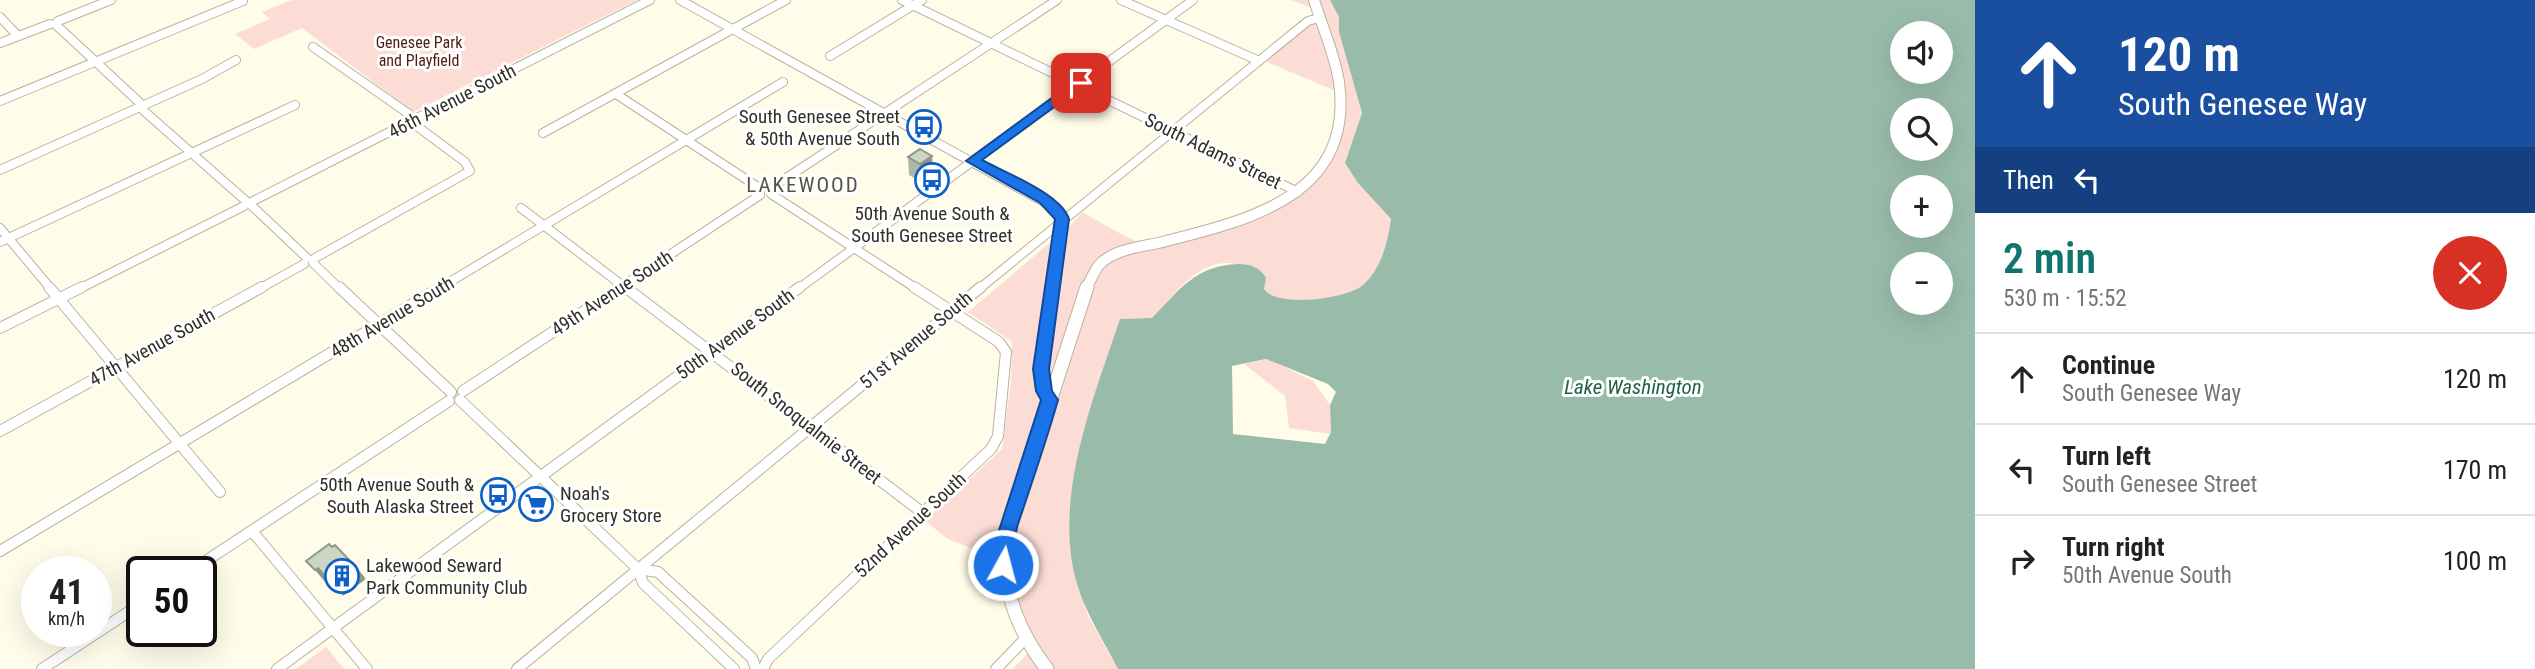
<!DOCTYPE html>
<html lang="en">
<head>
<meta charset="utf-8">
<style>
  :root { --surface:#fff; --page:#f2f2f2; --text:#222; --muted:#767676; --line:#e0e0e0; --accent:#0f766e }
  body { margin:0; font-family:"Roboto Condensed",sans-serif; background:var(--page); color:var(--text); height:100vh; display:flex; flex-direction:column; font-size:26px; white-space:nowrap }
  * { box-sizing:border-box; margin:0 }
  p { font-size:23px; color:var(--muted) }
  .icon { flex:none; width:38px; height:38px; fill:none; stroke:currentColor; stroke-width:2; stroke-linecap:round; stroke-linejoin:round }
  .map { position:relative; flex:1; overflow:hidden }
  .drawer { display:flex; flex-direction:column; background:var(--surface); width:560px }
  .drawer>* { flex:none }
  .hud { background:#1a4fa0; color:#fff; overflow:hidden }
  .fabs { position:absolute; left:1890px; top:21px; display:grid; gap:14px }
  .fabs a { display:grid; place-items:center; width:63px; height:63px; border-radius:50%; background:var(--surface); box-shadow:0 7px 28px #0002; font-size:35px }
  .speed { position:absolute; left:21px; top:556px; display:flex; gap:14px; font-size:35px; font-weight:700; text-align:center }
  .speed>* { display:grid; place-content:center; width:91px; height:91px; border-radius:50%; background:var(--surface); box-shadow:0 7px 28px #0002; line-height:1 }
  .speed small { font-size:18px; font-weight:400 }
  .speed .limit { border:4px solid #111; border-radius:10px; background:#fff; color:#111 }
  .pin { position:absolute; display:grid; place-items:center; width:60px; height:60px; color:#fff; margin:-30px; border-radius:14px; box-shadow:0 4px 10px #0006 }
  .me { position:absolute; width:77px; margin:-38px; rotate:7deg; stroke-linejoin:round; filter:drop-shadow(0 0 5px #0008) }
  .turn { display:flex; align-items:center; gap:24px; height:147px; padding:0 28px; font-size:32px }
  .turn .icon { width:91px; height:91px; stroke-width:2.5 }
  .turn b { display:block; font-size:49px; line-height:60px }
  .then { display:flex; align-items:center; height:66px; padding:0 28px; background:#0003; gap:14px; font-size:26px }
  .round { display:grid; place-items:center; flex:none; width:74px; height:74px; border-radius:37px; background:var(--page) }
  .overview { display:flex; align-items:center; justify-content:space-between; height:119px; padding:0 28px }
  h1 { font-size:42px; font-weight:600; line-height:52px; color:var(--accent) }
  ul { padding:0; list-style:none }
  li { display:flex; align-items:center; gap:21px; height:91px; padding:0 28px; border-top:2px solid var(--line) }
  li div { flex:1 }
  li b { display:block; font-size:26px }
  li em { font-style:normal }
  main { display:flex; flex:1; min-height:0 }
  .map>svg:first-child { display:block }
</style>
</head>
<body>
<main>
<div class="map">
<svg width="1975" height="669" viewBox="0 0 1975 669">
  <rect width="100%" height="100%" fill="#fffcea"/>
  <g fill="#fbddd5">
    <polygon points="292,0 637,0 413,112 302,28 254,49 235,34 270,19 262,12"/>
    <path d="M1292,0H1330L1339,17V32L1362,113L1345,163L1358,183L1391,219C1388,242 1381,269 1363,285C1347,299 1277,308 1264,289L1266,278C1257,273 1246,267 1236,264C1200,256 1173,296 1152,318L1122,319L1072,547L1077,584L1089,618L1118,669H1013L1036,644L1012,588L1009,564L948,539L925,521L1002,449L1011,381L1012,342L968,312L1072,224L1082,212C1097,220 1136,244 1149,246C1163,248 1184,239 1197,236C1276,219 1345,186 1345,95L1265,61L1322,13Z"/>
    <polygon points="1269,359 1313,381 1330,405 1331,434 1289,428 1285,396 1244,364"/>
    <polygon points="326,647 344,669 296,669"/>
  </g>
  <path fill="#99bcaa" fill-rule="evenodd" d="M1330,0H1975V669H1118C1104,641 1087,616 1078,587C1051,501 1093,400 1120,319L1152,318C1179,290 1196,265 1238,264C1250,264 1260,267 1266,278L1264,289C1277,308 1347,299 1363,285C1381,269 1388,242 1391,219L1358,183L1345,163L1362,113L1339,32V17ZM1902,33H1941V72H1902ZM1902,110H1941V149H1902ZM1902,187H1941V226H1902ZM1902,264H1941V303H1902ZM1266,359L1328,384L1336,392L1330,405L1331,432L1325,444L1233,434L1232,366Z"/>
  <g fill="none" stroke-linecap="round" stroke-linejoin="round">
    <g stroke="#b7b39f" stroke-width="10">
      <g id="minor-far1">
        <polyline points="680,0 1060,211 1061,233 1053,289"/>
        <polyline points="902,0 1298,192"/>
        <polyline points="1121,0 1257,60"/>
        <polyline points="0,17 18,36"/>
        <polyline points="58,21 111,0"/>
        <polyline points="55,24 139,102 144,111 246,201"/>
        <polyline points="0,43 50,24"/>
        <polyline points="313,47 409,114 414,124 465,162 470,171 315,258"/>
        <polyline points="830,56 922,0"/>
        <polyline points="616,94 761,189"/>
        <polyline points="0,101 243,1"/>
        <polyline points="543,133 786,0"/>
        <polyline points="0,170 202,79 236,60"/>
        <polyline points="771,188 1057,0"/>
        <polyline points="771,194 917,289"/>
        <polyline points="253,201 650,0"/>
        <polyline points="251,205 307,258"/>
        <polyline points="521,208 627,289"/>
        <polyline points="0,228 51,289"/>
        <polyline points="0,242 295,105"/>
        <polyline points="313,263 340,289"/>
        <polyline points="79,289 244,206"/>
        <polyline points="259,289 304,264"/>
        <polyline points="438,289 783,82"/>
        <polyline points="618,289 760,195"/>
        <polyline points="798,289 1193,0"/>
        <polyline points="979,289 1308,21 1319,18"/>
      </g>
    </g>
    <g stroke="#b7b39f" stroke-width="12">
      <g id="minor">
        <polyline points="49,287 220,492"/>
        <polyline points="339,287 451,392"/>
        <polyline points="625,287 923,513"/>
        <polyline points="0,328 82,287"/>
        <polyline points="463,391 621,287"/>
        <polyline points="460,400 638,569 658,572 752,658 756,669"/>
        <path d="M1049,400C1032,369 1048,321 1053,287"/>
        <polyline points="0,431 262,287"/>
        <polyline points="252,531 367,669"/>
        <polyline points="0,551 441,287"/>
        <polyline points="638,569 643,583 734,669"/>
        <polyline points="189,572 449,401"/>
        <polyline points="42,669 142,603"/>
        <polyline points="277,669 800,287"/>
        <polyline points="517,669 981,287"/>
        <polyline points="763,669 768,659 991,449 998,436 1006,352 999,342 914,287"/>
        <polyline points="996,669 1025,639"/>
      </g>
    </g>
    <g stroke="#b7b39f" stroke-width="12">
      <path id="major-far1" d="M1086,289C1090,282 1094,271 1099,265C1113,250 1139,247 1158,243C1245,221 1355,198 1339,82C1335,55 1322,26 1314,0"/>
    </g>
    <g stroke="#b7b39f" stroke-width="15">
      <path id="major" d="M1047,669C1019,633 1005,595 1002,549L1087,287"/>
    </g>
    <use href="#minor-far1" stroke="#fff" stroke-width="8"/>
    <use href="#minor" stroke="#fff" stroke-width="10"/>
    <use href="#major-far1" stroke="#fff" stroke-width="10"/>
    <use href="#major" stroke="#fff" stroke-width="13"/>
  </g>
  <polygon fill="#afb8a7" points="932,156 933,174 921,182 909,175 908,157"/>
  <g fill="#8e9688">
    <polygon points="932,156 933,174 921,182 920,164"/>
    <polygon points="356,567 366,579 343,596 332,584"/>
    <polygon points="318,568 329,580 326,583 315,570"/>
  </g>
  <g fill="#cbd6c2" stroke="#8e9688" stroke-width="2">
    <polygon points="920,149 932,156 920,164 908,157"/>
    <polygon points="329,544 332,547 335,545 356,567 332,584 318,568 315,570 306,561"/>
  </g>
  <path fill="#1a73e8" stroke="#114b97" stroke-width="2" d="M1076,80L1087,83L982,160C1006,173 1061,194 1069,219L1049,369L1052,391L1058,400C1046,442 1032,482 1018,524C1013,539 1016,557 1009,571L1003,573L996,571L993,549L1041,400L1036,391L1033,369L1055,219L1040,203L966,161Z"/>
  <defs>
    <g id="bus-ring" transform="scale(1.75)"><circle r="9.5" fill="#fff" stroke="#0e5fc9" stroke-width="1.5"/><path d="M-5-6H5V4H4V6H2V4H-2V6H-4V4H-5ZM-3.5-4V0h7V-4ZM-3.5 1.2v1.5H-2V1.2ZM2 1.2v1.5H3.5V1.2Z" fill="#0e5fc9"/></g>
    <g id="supermarket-ring" transform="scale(1.75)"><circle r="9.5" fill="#fff" stroke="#0e5fc9" stroke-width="1.5"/><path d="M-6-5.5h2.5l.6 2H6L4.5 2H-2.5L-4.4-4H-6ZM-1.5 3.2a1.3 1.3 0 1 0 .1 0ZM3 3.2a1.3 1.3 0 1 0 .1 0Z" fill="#0e5fc9"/></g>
    <g id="building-ring" transform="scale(1.75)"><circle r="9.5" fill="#fff" stroke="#0e5fc9" stroke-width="1.5"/><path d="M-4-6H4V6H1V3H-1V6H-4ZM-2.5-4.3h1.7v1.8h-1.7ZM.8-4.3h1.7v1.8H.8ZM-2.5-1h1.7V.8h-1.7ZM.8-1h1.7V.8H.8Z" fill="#0e5fc9"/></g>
  </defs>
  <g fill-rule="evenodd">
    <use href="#bus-ring" x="924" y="127"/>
    <use href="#bus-ring" x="932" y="180"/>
    <use href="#bus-ring" x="498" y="495"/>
    <use href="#supermarket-ring" x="536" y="504"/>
    <use href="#building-ring" x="342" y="576"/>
  </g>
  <g text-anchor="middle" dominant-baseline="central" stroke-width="6" stroke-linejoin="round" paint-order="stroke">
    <g font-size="16" fill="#4c1d10" stroke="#fff">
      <text x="419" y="42">Genesee Park<tspan x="419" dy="18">and Playfield</tspan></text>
    </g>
    <g font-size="19" fill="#313028" stroke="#fff">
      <text transform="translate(452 101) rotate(-27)">46th Avenue South</text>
      <text transform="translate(1213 151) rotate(26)">South Adams Street</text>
      <text transform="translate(612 293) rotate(-33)">49th Avenue South</text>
      <text transform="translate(392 317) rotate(-31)">48th Avenue South</text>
      <text transform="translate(735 334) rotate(-36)">50th Avenue South</text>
      <text transform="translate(916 340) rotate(-40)">51st Avenue South</text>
      <text transform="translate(152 347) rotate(-29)">47th Avenue South</text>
      <text transform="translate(806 423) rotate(38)">South Snoqualmie Street</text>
      <text transform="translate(910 525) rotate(-43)">52nd Avenue South</text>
    </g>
    <g font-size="19" fill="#313028" stroke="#fff" text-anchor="end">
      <text x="900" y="116">South Genesee Street<tspan x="900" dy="22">&amp; 50th Avenue South</tspan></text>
      <text x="932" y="213" text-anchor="middle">50th Avenue South &amp;<tspan x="932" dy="22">South Genesee Street</tspan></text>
      <text x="474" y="484">50th Avenue South &amp;<tspan x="474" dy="22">South Alaska Street</tspan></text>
      <text x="560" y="493" text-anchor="start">Noah's<tspan x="560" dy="22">Grocery Store</tspan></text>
      <text x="366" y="565" text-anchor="start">Lakewood Seward<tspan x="366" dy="22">Park Community Club</tspan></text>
    </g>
    <g font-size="21" letter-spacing="2" fill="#565341" stroke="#fff">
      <text x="803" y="185">LAKEWOOD</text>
    </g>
    <g font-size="21" font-style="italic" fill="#236047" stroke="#fff">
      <text x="1633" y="387">Lake Washington</text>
    </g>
  </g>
</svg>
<div class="fabs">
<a><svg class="icon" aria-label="sound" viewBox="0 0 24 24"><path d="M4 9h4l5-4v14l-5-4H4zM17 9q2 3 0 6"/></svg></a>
<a><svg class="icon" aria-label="search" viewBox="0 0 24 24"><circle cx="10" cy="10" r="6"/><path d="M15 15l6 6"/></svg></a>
<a>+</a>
<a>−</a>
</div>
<div class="speed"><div>41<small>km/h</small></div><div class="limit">50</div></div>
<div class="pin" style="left:1081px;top:83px;background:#d93025"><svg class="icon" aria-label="arrive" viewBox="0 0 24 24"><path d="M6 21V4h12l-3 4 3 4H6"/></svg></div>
<svg class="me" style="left:1003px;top:565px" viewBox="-20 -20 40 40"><circle r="17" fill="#1a73e8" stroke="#fff" stroke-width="3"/><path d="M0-11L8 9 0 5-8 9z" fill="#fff"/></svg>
</div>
<section class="drawer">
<div class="hud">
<div class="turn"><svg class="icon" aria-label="ahead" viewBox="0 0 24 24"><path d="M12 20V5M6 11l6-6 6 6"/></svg><div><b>120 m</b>South Genesee Way</div></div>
<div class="then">Then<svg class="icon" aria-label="left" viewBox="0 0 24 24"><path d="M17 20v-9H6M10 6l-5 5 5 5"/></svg></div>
</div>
<div class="overview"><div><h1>2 min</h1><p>530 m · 15:52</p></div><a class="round" style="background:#d93025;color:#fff"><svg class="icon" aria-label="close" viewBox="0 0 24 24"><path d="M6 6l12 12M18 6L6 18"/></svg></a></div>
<ul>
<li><svg class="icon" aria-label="ahead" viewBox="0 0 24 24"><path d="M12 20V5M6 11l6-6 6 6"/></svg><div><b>Continue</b><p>South Genesee Way</p></div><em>120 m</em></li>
<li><svg class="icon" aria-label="left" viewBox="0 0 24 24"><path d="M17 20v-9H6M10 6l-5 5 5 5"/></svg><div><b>Turn left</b><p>South Genesee Street</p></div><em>170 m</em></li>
<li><svg class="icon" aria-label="right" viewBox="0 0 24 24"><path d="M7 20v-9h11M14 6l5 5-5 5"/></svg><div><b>Turn right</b><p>50th Avenue South</p></div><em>100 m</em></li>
</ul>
</section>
</main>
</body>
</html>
